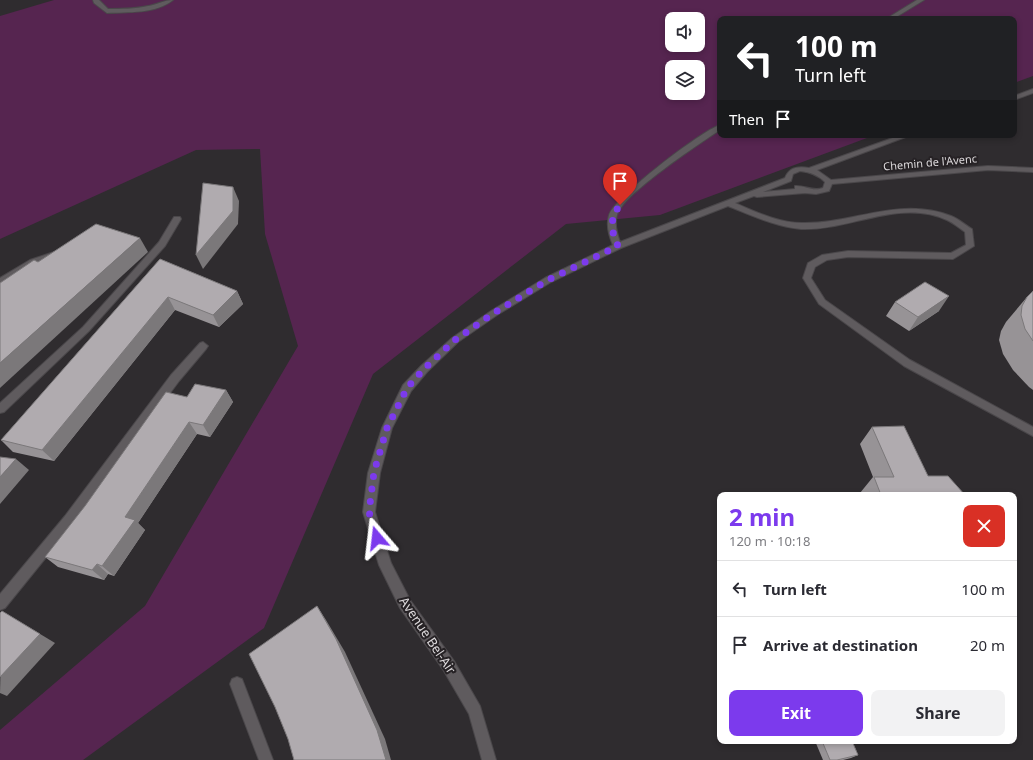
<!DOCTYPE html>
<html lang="en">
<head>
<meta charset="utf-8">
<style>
  :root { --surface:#fff; --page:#f2f2f3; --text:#2b2b33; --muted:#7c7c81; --line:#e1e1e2; --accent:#7c3aed }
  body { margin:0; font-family:"Noto Sans",sans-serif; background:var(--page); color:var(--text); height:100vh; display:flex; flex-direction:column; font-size:15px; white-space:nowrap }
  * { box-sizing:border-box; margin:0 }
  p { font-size:13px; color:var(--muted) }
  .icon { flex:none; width:22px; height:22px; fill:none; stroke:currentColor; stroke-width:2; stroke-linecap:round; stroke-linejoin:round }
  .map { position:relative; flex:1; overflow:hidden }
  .side { position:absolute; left:717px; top:492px; width:300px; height:252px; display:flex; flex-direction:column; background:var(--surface); border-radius:8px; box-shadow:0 2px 6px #0003 }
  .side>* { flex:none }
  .top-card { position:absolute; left:717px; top:16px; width:300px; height:122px; border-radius:8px; box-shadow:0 2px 6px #0003; background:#202124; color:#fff; overflow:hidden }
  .controls { position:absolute; left:665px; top:12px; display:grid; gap:8px }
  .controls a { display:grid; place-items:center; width:40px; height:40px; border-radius:8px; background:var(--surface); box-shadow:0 2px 6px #0003; font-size:20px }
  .pin { position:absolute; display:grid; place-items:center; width:34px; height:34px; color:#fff; margin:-41px -17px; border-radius:50% 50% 50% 0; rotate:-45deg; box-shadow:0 0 4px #0007 }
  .pin .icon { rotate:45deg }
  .me { position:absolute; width:44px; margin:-22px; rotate:343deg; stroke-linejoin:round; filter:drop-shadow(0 0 3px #0008) }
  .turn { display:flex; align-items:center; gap:14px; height:84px; padding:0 12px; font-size:18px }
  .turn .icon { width:52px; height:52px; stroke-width:2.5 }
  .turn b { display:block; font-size:28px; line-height:34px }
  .then { display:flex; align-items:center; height:38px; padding:0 12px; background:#0003; gap:8px; font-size:15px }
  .round { display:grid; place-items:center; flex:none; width:42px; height:42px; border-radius:8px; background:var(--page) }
  .overview { display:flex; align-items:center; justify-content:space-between; height:68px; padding:0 12px }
  h1 { font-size:24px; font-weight:700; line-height:30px; color:var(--accent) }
  .action { display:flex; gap:8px; margin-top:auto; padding:8px 12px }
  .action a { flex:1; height:46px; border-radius:8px; background:var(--accent); color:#fff; font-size:16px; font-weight:700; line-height:46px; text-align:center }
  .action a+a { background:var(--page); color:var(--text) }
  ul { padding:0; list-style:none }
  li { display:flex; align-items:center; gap:12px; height:56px; padding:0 12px; border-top:1px solid var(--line) }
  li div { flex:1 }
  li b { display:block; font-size:15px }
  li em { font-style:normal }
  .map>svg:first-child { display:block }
</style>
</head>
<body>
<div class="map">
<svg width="1033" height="760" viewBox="0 0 1033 760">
  <rect width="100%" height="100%" fill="#2f2c2f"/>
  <path fill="#562550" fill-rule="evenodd" d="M54,0H1033V76L1014,83V19H720V135H875L660,215L566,224L373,374L264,628L83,760H0V730L145,606L298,346L265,234L260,149L196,150L0,239V16ZM672,19H698V45H672ZM672,67H698V93H672Z"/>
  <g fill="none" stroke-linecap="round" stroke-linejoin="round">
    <g stroke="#4a474a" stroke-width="2">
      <g id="minor">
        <path d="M93,0H99L108,9C121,9 135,9 148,6C156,5 164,0 173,0C156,14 128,12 107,13L94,3Z"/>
        <polygon points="917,0 924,0 893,19 886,19"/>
        <polygon points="1033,89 1033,93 1014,100 1014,96"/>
        <path d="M720,125V130C699,144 623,194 617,215C614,224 617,234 620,242L785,178C789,167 799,166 809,168L901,135H911L817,170L831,180L988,166L1033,168V172L988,170L832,184L829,191L816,194L805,193L757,197L754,196L735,203C756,212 779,223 802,223C854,224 899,196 951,216C959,219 965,225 972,229L974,246L953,259L848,257L827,260L815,267L811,278L825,300L910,360L1033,427V436L904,366L819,304L803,278L808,263L822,255L848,251L951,253L966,245L965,232C959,228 954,223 947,220C900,198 849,231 801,229C776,227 751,215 728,206L621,248L551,282L497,315L458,342L427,372L411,391L392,428L380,473L375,512L391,563L410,600L454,661L480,706L496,760H482L469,714L444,671L400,608L379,565L363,512L368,473L382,428L403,385L421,366L452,338L491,311L545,278L613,245C609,236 606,225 609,215C615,197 701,131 720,125ZM800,171C810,172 818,175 825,182L823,188C812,192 805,185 795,186V189L763,192L791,181L793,174Z"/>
        <polygon points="174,217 180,217 181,219 165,246 89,331 4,412 0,413 0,403 83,327 159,242"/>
        <polygon points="54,252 58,255 57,257 36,264 0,285 0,278 30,260"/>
        <polygon points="203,342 208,346 206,349 179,381 73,524 5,608 0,610 0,594 65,516 171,375 200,343"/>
        <polygon points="237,677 242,679 273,760 259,760 230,684 232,679"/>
      </g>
    </g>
    <use href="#minor" fill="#5f5b5e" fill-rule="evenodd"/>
  </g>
  <g fill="#979396">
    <polygon points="160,259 237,291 243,304 219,327 175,310 54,461 13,452 1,440"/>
    <polygon points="1033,291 1033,390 1029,387 1013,370 1003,354 999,340 1001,331 1006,322 1027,297"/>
    <polygon points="895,302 939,311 909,331 886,316"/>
    <polygon points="226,390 233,402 210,437 197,434 138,523 145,530 114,576 108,574 104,580 58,567 45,557 187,397"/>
    <polygon points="872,427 928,476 965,495 861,495 860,493 873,477 860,444"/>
    <polygon points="815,741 852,741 858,755 851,758 843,760 823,760"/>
  </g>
  <g fill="#7b787a">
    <polygon points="233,187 239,201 238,224 203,269 196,255"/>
    <polygon points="140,238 148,252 0,388 0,363"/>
    <polygon points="237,291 243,304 219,327 213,315"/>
    <polygon points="949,296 939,311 909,331 918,317"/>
    <polygon points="168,297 175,310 54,461 42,450"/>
    <polygon points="226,390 233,402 210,437 203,425"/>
    <polygon points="189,422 197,434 138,523 145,530 114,576 102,566 125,517"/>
    <polygon points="16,459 29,470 0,504 0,477"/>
    <polygon points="97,564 108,574 104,580 92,570"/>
    <polygon points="317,606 326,620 345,652 385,739 391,760 386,760"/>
    <polygon points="2,611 55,643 7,696 0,693"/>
  </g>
  <g fill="#b0abaf" stroke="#7b787a">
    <polygon points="203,183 233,187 233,211 196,255"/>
    <polygon points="96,224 140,238 0,363 0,283 34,260 38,262"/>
    <polygon points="160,259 237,291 213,315 168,297 42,450 1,440"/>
    <polygon points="925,282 949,296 918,317 895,302"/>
    <polygon points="1033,291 1033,341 1025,329 1021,315 1022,306 1027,297"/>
    <polygon points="195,384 226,390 203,425 189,422 125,517 135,520 102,566 97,564 92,570 45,557 85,506 166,392 187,397"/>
    <polygon points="904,426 928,476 948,476 965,495 881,495 874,477 894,477 872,427"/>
    <polygon points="0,457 16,459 0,477"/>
    <polygon points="317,606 336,639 377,730 386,760 294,760 288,739 275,707 249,654"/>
    <polygon points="2,611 40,634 0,677 0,613"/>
    <polygon points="822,741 852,741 858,755 837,760 830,760"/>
  </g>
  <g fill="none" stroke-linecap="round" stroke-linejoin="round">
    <path stroke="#7c3aed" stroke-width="7" stroke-dasharray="0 12.6" d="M377,538L369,512L374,472L387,428L407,388L424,369L455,340L494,313L548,280L618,246C611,231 609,219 620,205"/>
  </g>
  <g text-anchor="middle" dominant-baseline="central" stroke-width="4" stroke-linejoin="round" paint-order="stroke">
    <g font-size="11" fill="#dcd9db" stroke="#262225">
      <text transform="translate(930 162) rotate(-5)">Chemin de l'Avenc</text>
    </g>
    <g font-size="13" fill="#dcd9db" stroke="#262225">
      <text transform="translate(428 635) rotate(56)">Avenue Bel-Air</text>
    </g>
  </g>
</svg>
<div class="controls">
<a><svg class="icon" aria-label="sound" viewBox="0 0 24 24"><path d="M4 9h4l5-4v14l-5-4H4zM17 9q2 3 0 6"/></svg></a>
<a><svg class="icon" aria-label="layers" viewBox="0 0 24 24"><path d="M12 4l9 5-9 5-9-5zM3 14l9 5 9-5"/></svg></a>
</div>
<div class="pin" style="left:620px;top:205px;background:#d93025"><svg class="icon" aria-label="arrive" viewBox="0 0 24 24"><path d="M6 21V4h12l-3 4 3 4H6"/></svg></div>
<svg class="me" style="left:377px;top:538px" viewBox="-20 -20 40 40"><path d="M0-17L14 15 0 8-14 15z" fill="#7c3aed" stroke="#fff" stroke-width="4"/></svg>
<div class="top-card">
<div class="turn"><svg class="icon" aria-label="left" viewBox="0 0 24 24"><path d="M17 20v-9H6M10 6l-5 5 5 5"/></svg><div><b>100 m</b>Turn left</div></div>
<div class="then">Then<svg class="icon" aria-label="arrive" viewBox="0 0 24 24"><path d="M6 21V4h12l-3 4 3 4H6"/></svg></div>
</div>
<section class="side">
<div class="overview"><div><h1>2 min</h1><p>120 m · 10:18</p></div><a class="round" style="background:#d93025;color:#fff"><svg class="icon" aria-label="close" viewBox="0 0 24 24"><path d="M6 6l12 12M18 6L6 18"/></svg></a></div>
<ul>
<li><svg class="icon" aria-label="left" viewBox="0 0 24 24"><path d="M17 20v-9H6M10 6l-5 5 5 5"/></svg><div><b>Turn left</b></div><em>100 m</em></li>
<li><svg class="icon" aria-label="arrive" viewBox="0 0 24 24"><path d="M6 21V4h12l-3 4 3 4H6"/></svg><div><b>Arrive at destination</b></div><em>20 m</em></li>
</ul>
<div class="action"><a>Exit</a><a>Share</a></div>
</section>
</div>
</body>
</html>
